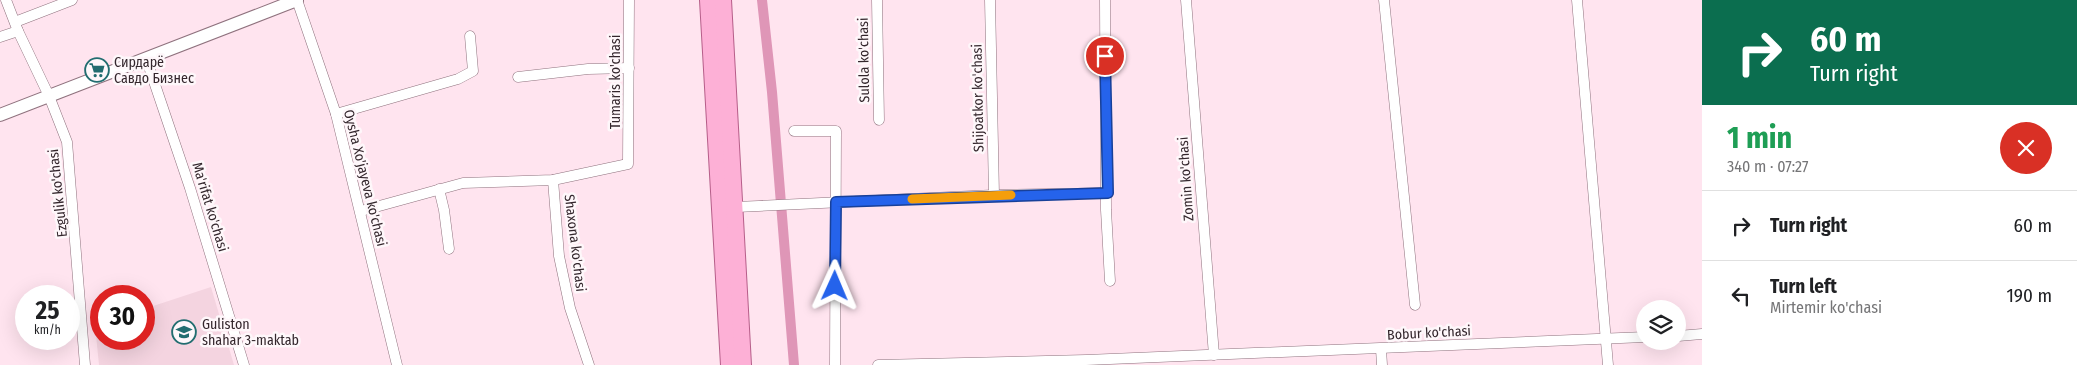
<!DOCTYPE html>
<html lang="en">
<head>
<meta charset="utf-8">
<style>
  :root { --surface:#fff; --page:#f6f6f6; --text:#202124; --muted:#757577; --line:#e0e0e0 }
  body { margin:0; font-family:"Fira Sans Condensed",sans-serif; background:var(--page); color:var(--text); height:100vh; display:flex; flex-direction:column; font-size:19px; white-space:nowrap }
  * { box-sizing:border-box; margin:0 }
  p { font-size:16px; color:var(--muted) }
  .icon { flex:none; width:28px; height:28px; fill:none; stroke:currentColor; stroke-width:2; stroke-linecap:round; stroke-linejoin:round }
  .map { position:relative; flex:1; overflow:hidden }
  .side { display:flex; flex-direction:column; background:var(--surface); width:375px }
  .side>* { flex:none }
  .hud { background:#0b6e4f; color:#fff; overflow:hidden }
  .fabs { position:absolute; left:1636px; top:300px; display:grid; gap:10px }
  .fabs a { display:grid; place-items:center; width:50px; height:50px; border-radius:50%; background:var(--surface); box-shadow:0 5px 20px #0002; font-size:25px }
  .speed { position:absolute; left:15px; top:285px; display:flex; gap:10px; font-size:25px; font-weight:700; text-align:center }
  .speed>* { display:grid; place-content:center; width:65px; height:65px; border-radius:50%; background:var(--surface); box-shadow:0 5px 20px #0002; line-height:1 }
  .speed small { font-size:12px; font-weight:400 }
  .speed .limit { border:8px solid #d22; background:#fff; color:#111 }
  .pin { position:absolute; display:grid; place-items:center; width:42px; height:42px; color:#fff; margin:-21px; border:2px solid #fff; border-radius:50%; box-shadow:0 1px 5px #0007 }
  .me { position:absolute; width:55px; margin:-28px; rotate:1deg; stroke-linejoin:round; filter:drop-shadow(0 0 4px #0008) }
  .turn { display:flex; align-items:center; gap:18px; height:105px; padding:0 25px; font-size:22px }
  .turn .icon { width:65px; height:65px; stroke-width:2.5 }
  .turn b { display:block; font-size:35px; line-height:42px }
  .round { display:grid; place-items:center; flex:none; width:52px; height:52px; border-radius:26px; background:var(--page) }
  .head { display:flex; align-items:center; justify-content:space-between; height:85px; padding:0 25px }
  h1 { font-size:30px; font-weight:700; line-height:38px; color:#1e9e55 }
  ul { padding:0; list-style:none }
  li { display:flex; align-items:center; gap:15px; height:70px; padding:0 25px; border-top:1px solid var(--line) }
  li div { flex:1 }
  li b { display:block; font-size:19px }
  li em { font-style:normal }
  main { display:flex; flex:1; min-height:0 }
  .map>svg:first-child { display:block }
</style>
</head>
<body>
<main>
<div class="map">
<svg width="1702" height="365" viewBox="0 0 1702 365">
  <rect width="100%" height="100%" fill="#ffe4ef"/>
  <polygon fill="#f4d4e0" points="211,287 234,365 99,365 95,325 101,323 101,339 144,339 144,309"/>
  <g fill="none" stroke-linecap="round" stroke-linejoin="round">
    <polyline stroke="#df96b7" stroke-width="10" points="762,0 772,92 794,365"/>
    <g stroke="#8f727e" stroke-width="11">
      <g id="minor">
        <polyline points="6,0 18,31 49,96 67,142 85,365"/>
        <polyline points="297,0 336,114 397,365"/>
        <polyline points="877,0 879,120"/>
        <polyline points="990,0 994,195"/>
        <polyline points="1105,0 1106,210 1110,281"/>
        <polyline points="1186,0 1214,355"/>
        <polyline points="1384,0 1415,305"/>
        <polyline points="1577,0 1608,365"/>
        <polyline points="15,22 72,0"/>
        <polyline points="0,37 18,31"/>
        <polyline points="146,58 190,188 244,365"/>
        <polyline points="518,77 588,69 629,68"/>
        <polyline points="336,114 458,79 473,71 470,36"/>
        <polyline points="794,131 836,131 835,365"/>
        <polyline points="553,180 559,256 570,308 589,365"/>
        <polyline points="439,189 444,210 449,249"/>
        <polyline points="736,207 994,195 1108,193"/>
        <polyline points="361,211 463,183 553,180 628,164 629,0"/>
        <polyline points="1678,336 1702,334"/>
        <polyline points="1381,349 1382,365"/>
        <polyline points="878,365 1086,360 1645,337"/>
      </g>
    </g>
    <g stroke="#8f727e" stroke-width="14">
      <polyline id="tertiary" points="0,115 297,0"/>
    </g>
    <g stroke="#b65e89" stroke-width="18">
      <g id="primary">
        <polyline points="708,0 729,365"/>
        <polyline points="723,0 743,365"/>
      </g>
    </g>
    <use href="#minor" stroke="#fff" stroke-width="10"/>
    <use href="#tertiary" stroke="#fff" stroke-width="12"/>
    <use href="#primary" stroke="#fdb0d6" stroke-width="16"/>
  </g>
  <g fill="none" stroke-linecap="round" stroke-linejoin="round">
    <g stroke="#184099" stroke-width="12">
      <polyline id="route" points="835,286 836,202 1108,193 1105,56"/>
    </g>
    <use href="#route" stroke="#2563eb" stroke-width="9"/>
    <polyline stroke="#f59e0b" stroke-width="9" points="912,199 1011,195"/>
  </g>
  <defs>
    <g id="supermarket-ring" transform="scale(1.25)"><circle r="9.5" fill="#fef7fa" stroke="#226d70" stroke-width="1.5"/><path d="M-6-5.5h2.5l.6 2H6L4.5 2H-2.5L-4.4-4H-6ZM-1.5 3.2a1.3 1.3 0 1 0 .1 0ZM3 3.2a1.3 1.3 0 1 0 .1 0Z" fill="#226d70"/></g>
    <g id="school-ring" transform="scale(1.25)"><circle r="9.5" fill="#fef7fa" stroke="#226d70" stroke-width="1.5"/><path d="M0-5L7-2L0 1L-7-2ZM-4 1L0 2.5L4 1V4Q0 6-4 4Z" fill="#226d70"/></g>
  </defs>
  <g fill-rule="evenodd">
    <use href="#supermarket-ring" x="97" y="70"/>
    <use href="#school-ring" x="184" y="332"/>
  </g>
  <g text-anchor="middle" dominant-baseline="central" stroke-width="5" stroke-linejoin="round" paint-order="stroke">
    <g font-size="14" fill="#33262c" stroke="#fef7fa">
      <text transform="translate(864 60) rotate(-91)">Sulola ko'chasi</text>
      <text transform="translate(615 82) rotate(-90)">Tumaris ko'chasi</text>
      <text transform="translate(978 98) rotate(-91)">Shijoatkor ko'chasi</text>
      <text transform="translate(365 178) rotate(76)">Oysha Xo'jayeva ko'chasi</text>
      <text transform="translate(1186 179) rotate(-94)">Zomin ko'chasi</text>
      <text transform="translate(58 193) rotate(-96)">Ezgulik ko'chasi</text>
      <text transform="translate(210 207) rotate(73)">Ma'rifat ko'chasi</text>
      <text transform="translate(575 243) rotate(83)">Shaxona ko'chasi</text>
      <text transform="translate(1429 333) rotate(-3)">Bobur ko'chasi</text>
    </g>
    <g font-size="14" fill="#33262c" stroke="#fef7fa" text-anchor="start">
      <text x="114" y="62">Сирдарё<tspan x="114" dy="16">Савдо Бизнес</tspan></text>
      <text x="202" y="324">Guliston<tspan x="202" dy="16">shahar 3-maktab</tspan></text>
    </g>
  </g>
</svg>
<div class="fabs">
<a><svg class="icon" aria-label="layers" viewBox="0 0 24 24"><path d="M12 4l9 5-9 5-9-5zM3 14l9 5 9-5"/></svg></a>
</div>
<div class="speed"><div>25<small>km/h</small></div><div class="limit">30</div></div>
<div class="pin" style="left:1105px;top:56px;background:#d93025"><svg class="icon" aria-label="arrive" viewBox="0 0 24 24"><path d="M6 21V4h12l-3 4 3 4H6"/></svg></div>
<svg class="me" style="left:835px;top:286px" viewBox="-20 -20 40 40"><path d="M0-17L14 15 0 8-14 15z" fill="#2563eb" stroke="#fff" stroke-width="4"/></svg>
</div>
<section class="side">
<div class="hud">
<div class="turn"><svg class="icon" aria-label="right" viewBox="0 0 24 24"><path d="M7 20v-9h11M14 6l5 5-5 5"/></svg><div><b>60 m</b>Turn right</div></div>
</div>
<div class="head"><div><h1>1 min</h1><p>340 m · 07:27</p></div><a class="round" style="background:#d93025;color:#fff"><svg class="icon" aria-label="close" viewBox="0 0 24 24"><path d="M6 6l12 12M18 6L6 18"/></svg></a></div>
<ul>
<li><svg class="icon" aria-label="right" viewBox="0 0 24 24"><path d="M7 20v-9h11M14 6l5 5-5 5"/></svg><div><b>Turn right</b></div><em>60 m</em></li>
<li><svg class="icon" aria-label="left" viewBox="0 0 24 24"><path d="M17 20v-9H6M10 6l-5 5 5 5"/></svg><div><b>Turn left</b><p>Mirtemir ko'chasi</p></div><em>190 m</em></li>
</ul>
</section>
</main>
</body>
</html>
